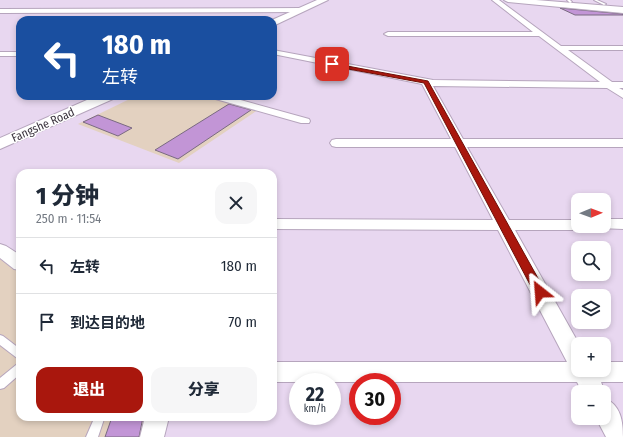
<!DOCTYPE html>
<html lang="zh">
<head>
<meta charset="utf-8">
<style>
  :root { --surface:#fff; --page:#f6f6f7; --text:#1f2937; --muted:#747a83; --line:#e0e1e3; --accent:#a9170d }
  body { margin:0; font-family:"Fira Sans Condensed","Noto Sans SC",sans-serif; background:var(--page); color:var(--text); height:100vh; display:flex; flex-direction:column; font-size:15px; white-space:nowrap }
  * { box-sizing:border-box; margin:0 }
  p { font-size:13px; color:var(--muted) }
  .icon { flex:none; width:22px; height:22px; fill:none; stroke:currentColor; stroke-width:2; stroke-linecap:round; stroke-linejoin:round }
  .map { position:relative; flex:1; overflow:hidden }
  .sheet { position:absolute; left:16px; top:169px; width:261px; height:252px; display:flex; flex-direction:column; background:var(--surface); border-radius:12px; box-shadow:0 2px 6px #0003 }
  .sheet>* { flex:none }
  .top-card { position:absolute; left:16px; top:16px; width:261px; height:84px; border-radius:12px; box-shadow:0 2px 6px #0003; background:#1a4fa0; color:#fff; overflow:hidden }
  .needle { width:26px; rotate:89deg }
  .tools { position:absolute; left:571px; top:193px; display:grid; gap:8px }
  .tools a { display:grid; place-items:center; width:40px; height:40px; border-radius:8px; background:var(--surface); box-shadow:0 2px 6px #0003; font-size:20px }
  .speed { position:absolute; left:289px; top:373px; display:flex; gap:8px; font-size:20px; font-weight:700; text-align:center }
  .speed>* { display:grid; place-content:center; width:52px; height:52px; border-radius:50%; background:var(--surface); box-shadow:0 2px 6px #0003; line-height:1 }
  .speed small { font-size:10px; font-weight:400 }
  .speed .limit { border:6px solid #d22; background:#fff; color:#111 }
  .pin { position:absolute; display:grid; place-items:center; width:34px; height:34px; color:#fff; margin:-17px; border-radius:8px; box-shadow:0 2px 6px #0006 }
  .me { position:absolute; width:44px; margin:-22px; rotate:332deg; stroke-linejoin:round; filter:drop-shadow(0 0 3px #0008) }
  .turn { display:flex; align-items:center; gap:14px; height:84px; padding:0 20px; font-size:18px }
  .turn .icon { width:52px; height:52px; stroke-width:2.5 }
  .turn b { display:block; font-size:28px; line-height:34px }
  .round { display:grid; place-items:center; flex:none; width:42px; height:42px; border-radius:12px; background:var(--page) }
  .overview { display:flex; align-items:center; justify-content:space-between; height:68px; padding:0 20px }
  h1 { font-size:24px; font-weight:800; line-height:30px }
  .cta { display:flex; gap:8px; margin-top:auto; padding:8px 20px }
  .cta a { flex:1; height:46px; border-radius:12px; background:var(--accent); color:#fff; font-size:16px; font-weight:800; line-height:46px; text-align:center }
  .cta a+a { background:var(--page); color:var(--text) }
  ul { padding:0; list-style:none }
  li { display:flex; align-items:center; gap:12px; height:56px; padding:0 20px; border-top:1px solid var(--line) }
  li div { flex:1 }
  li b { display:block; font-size:15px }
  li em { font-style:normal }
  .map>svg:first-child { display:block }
</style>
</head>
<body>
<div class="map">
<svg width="623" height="437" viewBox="0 0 623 437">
  <rect width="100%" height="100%" fill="#e8d7f0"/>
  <g fill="#e3d1c0">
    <polygon points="136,96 212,96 258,110 179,163 78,124"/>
    <polygon points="0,259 20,272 20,417 150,417 144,437 0,437"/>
  </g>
  <g fill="#c295d6" stroke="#7a6a81">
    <polygon points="560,8 623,14 623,15 575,15"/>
    <polygon points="229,104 251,110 178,159 155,150"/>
    <polygon points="98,115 132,128 118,136 83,122"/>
    <polygon points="112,417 143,417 139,437 105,437"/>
  </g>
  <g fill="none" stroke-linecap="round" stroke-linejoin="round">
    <g stroke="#b6a5bd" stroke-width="2">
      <g id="lane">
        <polygon points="567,0 570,0 572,2 570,3"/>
        <polygon points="594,0 597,0 606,4 604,5"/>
        <polygon points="0,335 3,336 20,349 20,359 17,358 0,345"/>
        <polygon points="20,363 20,374 4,388 0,389 0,378 16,365"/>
        <polygon points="91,417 104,417 104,419 98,437 86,437 93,421"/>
      </g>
    </g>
    <g stroke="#b6a5bd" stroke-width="2">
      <g id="street">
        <polygon points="492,0 499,0 561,46 623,46 623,50 568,50 612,82 623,82 623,88 619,88 623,90 623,98 607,88 433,86 463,139 623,139 623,147 467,147 509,220 578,220 578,226 585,226 583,229 578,230 515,230 579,344 578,344 578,370 604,370 604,362 623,362 623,382 601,382 605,392 604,395 604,392 582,392 577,382 273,382 273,362 567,362 498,230 273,229 273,219 493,220 455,147 336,147 332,146 330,143 332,140 336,139 451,139 422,84 273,54 273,50 433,80 600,82 539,36 388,36 384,34 388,32 533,32"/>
        <polygon points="0,9 301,8 304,10 301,12 0,13"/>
        <rect x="0" y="52" width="20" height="4"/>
        <polygon points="210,96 226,96 309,119 310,121 309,123 301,123 212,98"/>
        <polygon points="604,219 623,219 623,229 599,228 598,226 604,226"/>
        <polygon points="0,244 6,246 20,255 20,270 14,269 0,258"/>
        <path d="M604,398C621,405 623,421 623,437H606L596,418H604Z"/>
        <polygon points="145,417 169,417 164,437 140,437"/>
      </g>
    </g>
    <g stroke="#b6a5bd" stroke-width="2">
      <g id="secondary">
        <polygon points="317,0 328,0 273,26 272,20"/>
        <polygon points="504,0 536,0 623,7 623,13 508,2"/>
        <polygon points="96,96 115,96 113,99 0,149 0,138"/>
      </g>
    </g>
    <use href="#lane" fill="#fff" fill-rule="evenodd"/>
    <use href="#street" fill="#fff" fill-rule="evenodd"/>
    <use href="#secondary" fill="#fff" fill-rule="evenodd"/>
  </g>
  <polygon fill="#a9170d" stroke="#6e0f08" points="331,63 428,81 544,289 546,292 544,296 540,297 536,296 424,83 332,66 331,65"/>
  <g text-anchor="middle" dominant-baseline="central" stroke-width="3" stroke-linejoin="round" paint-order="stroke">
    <g font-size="12" fill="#3d3640" stroke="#fff">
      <text transform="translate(43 125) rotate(-24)">Fangshe Road</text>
    </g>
  </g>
</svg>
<div class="tools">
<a><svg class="needle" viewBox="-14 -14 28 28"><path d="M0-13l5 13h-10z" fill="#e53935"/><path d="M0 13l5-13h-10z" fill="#747a83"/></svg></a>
<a><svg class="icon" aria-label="search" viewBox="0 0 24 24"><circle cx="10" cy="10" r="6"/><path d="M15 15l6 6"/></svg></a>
<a><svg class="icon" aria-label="layers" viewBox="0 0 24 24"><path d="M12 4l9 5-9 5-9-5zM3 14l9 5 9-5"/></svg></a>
<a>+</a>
<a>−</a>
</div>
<div class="speed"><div>22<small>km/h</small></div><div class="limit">30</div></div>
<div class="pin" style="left:332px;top:64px;background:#d93025"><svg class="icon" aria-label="arrive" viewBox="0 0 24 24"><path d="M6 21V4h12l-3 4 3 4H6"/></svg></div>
<svg class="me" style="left:540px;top:292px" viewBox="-20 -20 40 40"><path d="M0-17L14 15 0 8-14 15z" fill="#a9170d" stroke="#fff" stroke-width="4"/></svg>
<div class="top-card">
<div class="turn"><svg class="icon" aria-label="left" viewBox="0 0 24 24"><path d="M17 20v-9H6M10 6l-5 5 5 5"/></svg><div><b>180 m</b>左转</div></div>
</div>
<section class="sheet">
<div class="overview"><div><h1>1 分钟</h1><p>250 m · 11:54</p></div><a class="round"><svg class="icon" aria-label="close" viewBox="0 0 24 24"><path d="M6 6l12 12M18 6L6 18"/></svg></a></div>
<ul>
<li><svg class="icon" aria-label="left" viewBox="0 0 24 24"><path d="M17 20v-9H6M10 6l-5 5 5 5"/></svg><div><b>左转</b></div><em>180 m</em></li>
<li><svg class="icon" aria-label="arrive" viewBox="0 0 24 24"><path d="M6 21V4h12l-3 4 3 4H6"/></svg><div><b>到达目的地</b></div><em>70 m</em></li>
</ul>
<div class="cta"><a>退出</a><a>分享</a></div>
</section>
</div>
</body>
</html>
